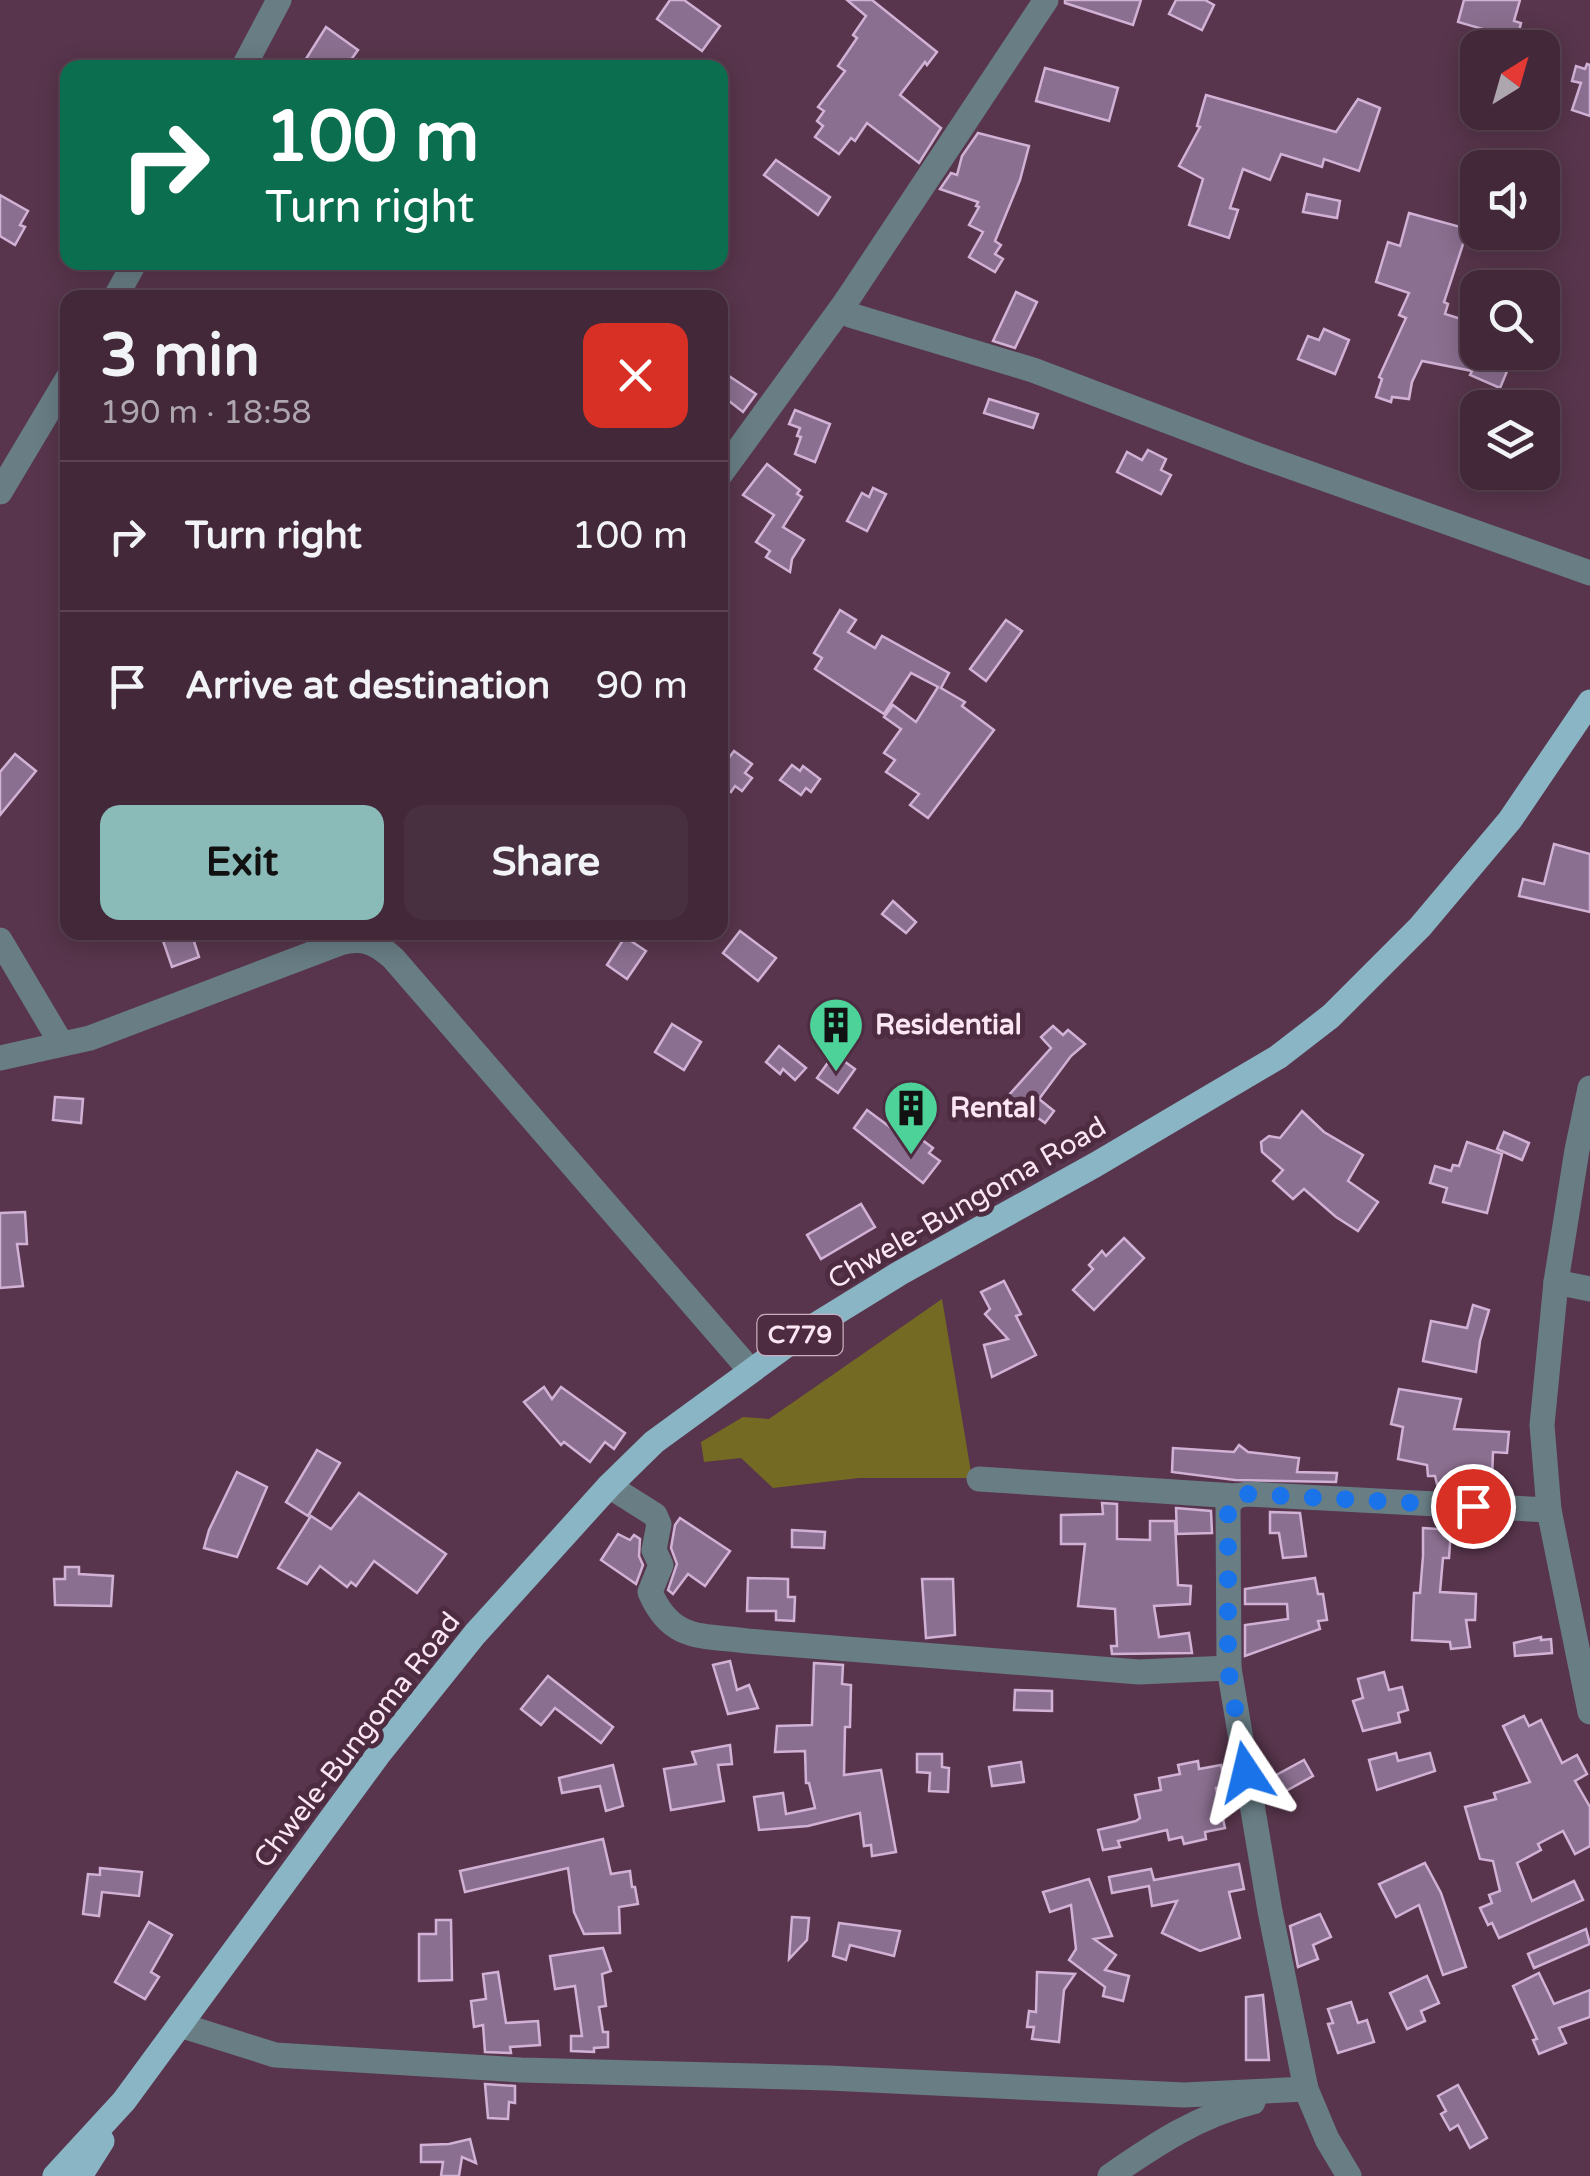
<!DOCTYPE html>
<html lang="en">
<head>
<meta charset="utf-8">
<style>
  :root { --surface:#422839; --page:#493041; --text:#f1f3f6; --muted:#aea6ae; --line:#5a4453; --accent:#8bbbb9 }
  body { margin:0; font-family:"Varela Round",sans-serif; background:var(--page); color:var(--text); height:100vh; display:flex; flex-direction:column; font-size:38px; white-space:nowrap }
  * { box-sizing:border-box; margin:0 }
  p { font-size:32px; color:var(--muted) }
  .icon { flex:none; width:55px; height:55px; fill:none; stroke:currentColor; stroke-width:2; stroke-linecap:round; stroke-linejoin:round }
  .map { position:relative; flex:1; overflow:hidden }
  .details { position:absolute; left:60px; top:290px; width:668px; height:650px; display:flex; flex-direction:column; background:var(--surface); border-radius:20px; box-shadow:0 5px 25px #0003,0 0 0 2px var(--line) }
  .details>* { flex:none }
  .guide { position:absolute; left:60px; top:60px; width:668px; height:210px; border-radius:20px; box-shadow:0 5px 25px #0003,0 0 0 2px var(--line); background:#0b6e4f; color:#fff; overflow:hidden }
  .needle { width:65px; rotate:37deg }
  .fabs { position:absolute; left:1460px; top:30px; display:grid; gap:20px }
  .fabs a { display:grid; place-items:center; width:100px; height:100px; border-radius:20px; background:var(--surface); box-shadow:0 5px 25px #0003,0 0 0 2px var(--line); font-size:50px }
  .pin { position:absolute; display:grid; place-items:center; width:85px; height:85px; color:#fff; margin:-42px; border:5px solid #fff; border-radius:50%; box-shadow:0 2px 10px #0007 }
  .me { position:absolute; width:110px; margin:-55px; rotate:350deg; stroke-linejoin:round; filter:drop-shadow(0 0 8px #0008) }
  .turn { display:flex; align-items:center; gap:35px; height:210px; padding:0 40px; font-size:45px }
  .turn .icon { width:130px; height:130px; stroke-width:2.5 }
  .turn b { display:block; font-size:70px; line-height:85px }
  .round { display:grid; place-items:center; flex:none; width:105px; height:105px; border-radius:20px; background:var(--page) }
  .summary { display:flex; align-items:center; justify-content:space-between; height:170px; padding:0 40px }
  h1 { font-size:60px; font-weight:700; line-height:75px }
  .action { display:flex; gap:20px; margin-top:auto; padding:20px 40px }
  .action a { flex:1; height:115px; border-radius:20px; background:var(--accent); color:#111; font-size:40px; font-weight:700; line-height:115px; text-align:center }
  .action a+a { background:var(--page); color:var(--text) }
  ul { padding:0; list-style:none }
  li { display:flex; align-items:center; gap:30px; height:150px; padding:0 40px; border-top:2px solid var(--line) }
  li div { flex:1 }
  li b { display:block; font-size:38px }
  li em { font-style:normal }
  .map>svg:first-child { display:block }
</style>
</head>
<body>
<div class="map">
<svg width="1590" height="2176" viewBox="0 0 1590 2176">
  <rect width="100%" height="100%" fill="#58354c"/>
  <polygon fill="#746a24" points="942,1299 972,1478 859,1478 773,1488 741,1458 704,1462 701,1442 743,1417 769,1419"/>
  <g fill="#8b6f90" stroke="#d1b2d6" stroke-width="2.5">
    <polygon points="670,0 684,0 720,26 702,51 657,19"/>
    <polygon points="847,0 872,0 937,52 927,65 925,62 900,95 941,128 919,163 867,123 855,141 851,138 839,154 815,137 823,126 817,121 824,111 818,107 845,71 838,66 857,38 853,35 866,16"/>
    <polygon points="1065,0 1141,0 1133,25 1065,3"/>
    <polygon points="1176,0 1205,0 1214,5 1202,30 1169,14"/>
    <polygon points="1464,0 1520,0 1514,21 1521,23 1517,39 1458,22"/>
    <polygon points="326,27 358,50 345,68 312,68 304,62"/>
    <polygon points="1587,64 1590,65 1590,116 1572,110 1581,83 1572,81 1576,66 1585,69"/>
    <polygon points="1045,68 1118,88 1109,121 1036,101"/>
    <polygon points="1206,95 1336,132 1358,99 1380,108 1359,171 1324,159 1322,167 1281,154 1270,180 1243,169 1230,208 1238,210 1229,238 1189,225 1203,179 1179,166 1200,127 1197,126"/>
    <polygon points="978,133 1029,146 1020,180 995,241 1001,245 995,254 1003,259 995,272 969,257 983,232 969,225 979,207 976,206 978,202 940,189 951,173 957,175 962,156"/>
    <polygon points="776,160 830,197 818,215 764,175"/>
    <polygon points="1307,194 1340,201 1337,218 1303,212"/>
    <polygon points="0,195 28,211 20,225 25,227 15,245 0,236"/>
    <polygon points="1409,213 1468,229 1444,302 1448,304 1445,314 1461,319 1464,312 1478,318 1478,352 1515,352 1500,388 1470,375 1472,371 1422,361 1412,382 1409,399 1392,397 1391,402 1376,397 1382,379 1379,377 1406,318 1399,315 1409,293 1376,282 1388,242 1400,246"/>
    <polygon points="1016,292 1037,302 1015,348 993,341"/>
    <polygon points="1324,329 1349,340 1335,374 1298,359 1308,336 1319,340"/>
    <polygon points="720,370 756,394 743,412 720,394"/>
    <polygon points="989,399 1038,414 1033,428 984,413"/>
    <polygon points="795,410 830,424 815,462 795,454 801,437 797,436 800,428 789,424"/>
    <polygon points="1148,450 1166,459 1161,470 1171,475 1161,494 1117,472 1127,452 1142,460"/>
    <polygon points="767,464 800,490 797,494 802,497 783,527 804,540 792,559 790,572 766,557 770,551 756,542 774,515 743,495"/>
    <polygon points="1484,472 1537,472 1532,490 1484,477"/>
    <polygon points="873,488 886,494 867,531 847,521 862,493 869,497"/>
    <polygon points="840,610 856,620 848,632 875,648 882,636 949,673 941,688 965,702 962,706 994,730 928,818 910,805 919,794 886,772 895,760 884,753 901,729 884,717 893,705 916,722 938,687 911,673 884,714 815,669 822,658 814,653"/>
    <polygon points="1006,620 1022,631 986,681 970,669"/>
    <polygon points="734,751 752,764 745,773 752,778 742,791 735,786 731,792 720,784 720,770"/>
    <polygon points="15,754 36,771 0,815 0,772"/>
    <polygon points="792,765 800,771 803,766 820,779 811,792 806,788 801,795 780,780"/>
    <polygon points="1554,844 1590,854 1590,912 1519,896 1523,879 1544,884"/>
    <polygon points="893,901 916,922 906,933 882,914"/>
    <polygon points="740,931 776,958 758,981 723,953"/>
    <polygon points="160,932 191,932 199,957 172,967"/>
    <polygon points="625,937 646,951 627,979 607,965"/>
    <polygon points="672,1024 701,1042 684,1070 655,1052"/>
    <polygon points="1053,1026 1063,1035 1068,1030 1085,1044 1071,1056 1039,1099 1054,1111 1045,1123 1008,1096 1051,1048 1041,1037"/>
    <polygon points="779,1046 806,1068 795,1080 783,1069 780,1074 766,1062"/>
    <polygon points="834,1054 855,1069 838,1093 817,1078"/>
    <polygon points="55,1097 83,1099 81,1123 53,1120"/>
    <polygon points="867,1110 890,1127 893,1124 903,1131 906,1128 933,1148 929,1153 940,1161 923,1183 854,1128"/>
    <polygon points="1302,1111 1324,1132 1363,1155 1348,1181 1378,1202 1358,1231 1336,1217 1304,1189 1293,1199 1273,1181 1283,1170 1262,1152 1261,1142 1269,1136 1280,1138"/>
    <polygon points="1504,1132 1529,1143 1522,1160 1497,1149"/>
    <polygon points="1467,1142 1502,1154 1487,1213 1443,1202 1447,1188 1430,1183 1435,1166 1451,1171 1453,1165 1459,1166"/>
    <polygon points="861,1204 875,1227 821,1259 807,1235"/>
    <polygon points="25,1212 27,1244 17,1244 23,1286 0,1288 0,1213"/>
    <polygon points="1124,1238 1144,1258 1094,1310 1073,1290 1093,1269 1089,1265 1102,1251 1106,1256"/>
    <polygon points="1004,1281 1021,1314 1016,1316 1036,1355 992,1377 984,1345 1008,1339 985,1314 990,1309 981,1292"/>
    <polygon points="1473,1305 1489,1310 1480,1341 1476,1372 1423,1361 1431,1321 1467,1328"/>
    <polygon points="544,1387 552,1399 561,1387 625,1433 614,1449 605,1442 590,1462 564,1442 561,1445 524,1402"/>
    <polygon points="1399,1389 1461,1399 1454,1429 1509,1432 1507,1453 1493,1452 1492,1479 1462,1477 1463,1486 1438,1488 1435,1476 1428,1476 1427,1465 1398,1459 1403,1427 1391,1424"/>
    <polygon points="1239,1445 1248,1452 1299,1458 1297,1472 1337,1473 1336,1482 1235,1480 1172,1472 1173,1448 1234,1452"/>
    <polygon points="317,1450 340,1463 308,1516 286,1502"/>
    <polygon points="237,1472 267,1487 237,1557 204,1548 209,1530"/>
    <polygon points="359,1493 446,1554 417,1593 374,1561 356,1586 351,1582 347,1587 320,1566 307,1584 278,1568 311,1516 331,1529"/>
    <polygon points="1102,1503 1117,1504 1117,1539 1150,1540 1150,1521 1175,1521 1178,1585 1191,1586 1190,1604 1154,1606 1159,1637 1189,1633 1192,1653 1112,1654 1111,1646 1117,1646 1115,1609 1078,1606 1085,1544 1061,1544 1061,1515 1103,1514"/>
    <polygon points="1176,1508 1211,1511 1212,1533 1177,1534"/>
    <polygon points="1270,1512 1300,1513 1306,1556 1283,1558 1279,1533 1270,1533"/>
    <polygon points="680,1518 730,1551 705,1586 688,1574 673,1594 668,1590 677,1564 671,1548 675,1525"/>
    <polygon points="1423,1528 1451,1530 1449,1558 1443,1558 1440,1592 1476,1594 1475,1620 1466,1620 1470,1647 1451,1649 1450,1642 1412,1640 1414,1593 1420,1593 1423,1556"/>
    <polygon points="792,1530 825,1532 824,1548 792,1547"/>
    <polygon points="618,1534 630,1540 634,1535 640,1539 639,1556 643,1565 636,1584 601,1560"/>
    <polygon points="65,1567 79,1567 79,1574 113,1576 111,1606 55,1605 54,1579 65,1579"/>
    <polygon points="748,1578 788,1579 788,1597 795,1597 794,1621 776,1620 776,1611 747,1611"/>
    <polygon points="1315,1578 1318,1594 1323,1594 1327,1620 1318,1621 1320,1629 1245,1656 1245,1625 1288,1619 1287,1604 1245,1604 1245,1589"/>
    <polygon points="922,1579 953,1579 955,1635 926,1638"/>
    <polygon points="1541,1637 1541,1640 1551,1639 1552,1653 1515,1656 1514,1643"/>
    <polygon points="730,1661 737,1690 749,1685 758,1708 728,1714 713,1665"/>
    <polygon points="814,1663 843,1665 842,1684 851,1685 850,1727 845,1727 844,1775 881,1770 896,1852 872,1856 871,1845 864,1846 860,1813 808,1826 759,1830 754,1797 783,1793 786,1814 815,1808 809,1783 806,1783 805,1751 775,1752 777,1726 812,1725"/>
    <polygon points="1384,1672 1389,1690 1402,1687 1408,1710 1398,1713 1400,1722 1363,1731 1353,1701 1363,1698 1358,1679"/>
    <polygon points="548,1676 613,1727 601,1743 555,1708 541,1725 521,1709"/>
    <polygon points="1015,1690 1052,1691 1052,1711 1014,1710"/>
    <polygon points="1524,1716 1529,1726 1541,1720 1562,1763 1577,1755 1587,1774 1575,1781 1590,1807 1590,1846 1575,1854 1563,1831 1538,1844 1541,1850 1517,1863 1532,1901 1574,1881 1583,1900 1499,1938 1492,1923 1488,1925 1480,1908 1492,1903 1489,1895 1500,1891 1493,1861 1480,1859 1465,1807 1496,1799 1494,1793 1530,1782 1503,1726"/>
    <polygon points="730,1745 732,1764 718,1765 724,1801 671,1810 664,1769 696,1764 692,1752"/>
    <polygon points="1396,1753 1398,1761 1430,1753 1435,1771 1377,1790 1369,1760"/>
    <polygon points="917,1754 942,1754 942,1767 949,1768 948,1792 929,1791 930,1773 917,1772"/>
    <polygon points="1304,1760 1313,1776 1268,1801 1265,1781"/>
    <polygon points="1198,1761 1199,1769 1221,1765 1226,1786 1216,1788 1225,1828 1205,1832 1206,1839 1184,1844 1182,1837 1169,1840 1167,1830 1118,1841 1120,1847 1103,1850 1098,1830 1136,1821 1140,1818 1135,1795 1161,1790 1159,1778 1180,1774 1178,1765"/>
    <polygon points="1021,1762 1024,1782 992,1786 989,1767"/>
    <polygon points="613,1765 623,1806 606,1811 600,1786 562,1793 559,1778"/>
    <polygon points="603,1839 611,1874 630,1871 632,1887 635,1887 638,1904 619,1907 620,1933 584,1934 574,1912 568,1868 465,1892 460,1871"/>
    <polygon points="1425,1863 1441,1893 1466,1967 1443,1975 1419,1905 1396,1917 1379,1884"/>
    <polygon points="1239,1864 1244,1889 1229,1892 1240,1938 1200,1951 1162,1933 1177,1901 1152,1906 1149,1886 1112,1893 1109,1877 1151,1869 1154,1880"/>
    <polygon points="100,1868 142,1872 139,1896 102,1892 99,1916 83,1914 88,1874 100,1875"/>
    <polygon points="1089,1879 1112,1936 1094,1939 1116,1955 1105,1970 1129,1976 1123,2001 1103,1996 1105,1987 1069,1960 1076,1949 1071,1905 1050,1912 1043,1892"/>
    <polygon points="1320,1914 1331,1937 1313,1945 1318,1959 1298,1967 1290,1926"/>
    <polygon points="792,1917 809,1918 807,1940 789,1959"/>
    <polygon points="436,1920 451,1920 452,1980 419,1981 419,1934 436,1934"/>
    <polygon points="149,1922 172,1935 151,1972 159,1977 145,1999 115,1982"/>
    <polygon points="839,1923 900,1931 894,1956 850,1945 846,1960 833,1956"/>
    <polygon points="1586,1929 1590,1944 1534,1968 1528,1954"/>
    <polygon points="603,1948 611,1971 602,1974 606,2006 599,2007 603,2032 608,2032 608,2047 594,2048 594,2052 571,2051 571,2036 582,2036 575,1986 555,1989 550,1956"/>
    <polygon points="498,1972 506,2023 538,2021 540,2045 510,2047 511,2053 485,2052 483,2025 474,2027 471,2001 486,1999 483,1974"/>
    <polygon points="1037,1972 1075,1974 1064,1990 1059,2042 1032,2039 1034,2027 1027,2027 1029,2011 1036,2012"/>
    <polygon points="1539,1973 1554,2004 1590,1990 1590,2017 1559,2028 1566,2043 1539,2054 1533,2040 1537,2039 1513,1986"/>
    <polygon points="1427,1976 1439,2003 1421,2011 1425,2021 1407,2029 1390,1993"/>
    <polygon points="1263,1995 1269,2060 1246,2060 1246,1997"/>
    <polygon points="1351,2002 1358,2023 1367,2020 1374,2042 1338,2053 1328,2024 1333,2023 1328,2009"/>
    <polygon points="485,2084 515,2086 515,2103 509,2102 508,2119 488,2118"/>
    <polygon points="1458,2085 1487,2138 1470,2148 1458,2125 1450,2130 1441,2114 1446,2111 1438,2096"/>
    <polygon points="470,2139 476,2163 462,2157 459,2176 441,2176 443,2162 421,2162 421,2145 449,2144"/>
  </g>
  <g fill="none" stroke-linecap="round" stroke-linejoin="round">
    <g stroke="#687d84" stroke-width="25">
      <polyline points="1046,0 847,300 846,309 850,315 1033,370 1249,452 1590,573"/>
      <polyline points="243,68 279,0"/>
      <polyline points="115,298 135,262"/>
      <polyline points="720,475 847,300"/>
      <polyline points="0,492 68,378"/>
      <polyline points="0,940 61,1043"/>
      <path d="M0,1058L90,1038L340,943C363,937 375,942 393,958L750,1370"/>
      <polyline points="1590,1088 1577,1150 1556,1282 1542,1425 1549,1510 1590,1712"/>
      <polyline points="1556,1282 1590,1289"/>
      <polyline points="979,1479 1236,1496"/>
      <path d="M609,1486L655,1515L659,1524L654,1550L661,1565L650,1592C671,1641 700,1635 747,1641L1139,1672L1229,1668"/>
      <polyline points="180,2025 275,2055 521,2070 829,2078 1184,2095 1306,2089"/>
      <path d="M1110,2176C1156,2144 1198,2116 1253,2102"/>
      <polyline points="1349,2176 1327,2139 1306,2089 1270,1911 1229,1668 1228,1505 1236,1496 1247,1494 1549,1510"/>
    </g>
    <g stroke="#89b5c4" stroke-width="25">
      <polyline points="55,2176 124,2101 378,1755 475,1634 609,1486 654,1442 806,1331 900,1273 1095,1165 1278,1057 1331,1016 1420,927 1510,820 1590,702"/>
      <polyline points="80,2176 102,2141"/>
    </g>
  </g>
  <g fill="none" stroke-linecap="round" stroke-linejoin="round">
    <polyline stroke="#1a73e8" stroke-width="18" stroke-dasharray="0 32.4" points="1246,1772 1228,1668 1228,1511 1232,1500 1247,1494 1473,1506"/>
  </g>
  <defs>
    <g id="building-pin" transform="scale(2.875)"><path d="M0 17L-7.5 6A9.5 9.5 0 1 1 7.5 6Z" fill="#4dd39a" stroke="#4d2b41"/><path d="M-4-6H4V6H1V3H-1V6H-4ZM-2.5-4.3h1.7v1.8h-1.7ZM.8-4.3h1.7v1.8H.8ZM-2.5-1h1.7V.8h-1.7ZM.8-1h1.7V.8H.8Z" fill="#111"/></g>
  </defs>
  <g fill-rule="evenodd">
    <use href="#building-pin" x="836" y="1025"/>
    <use href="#building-pin" x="911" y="1108"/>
  </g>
  <g text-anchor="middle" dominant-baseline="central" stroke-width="10" stroke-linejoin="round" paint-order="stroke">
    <rect fill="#4d2b41" stroke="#c8aebe" stroke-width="2.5" x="757.5" y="1315" width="85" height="40" rx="8"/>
    <g font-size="25" font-weight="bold" fill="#fce6f3">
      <text x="800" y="1335">C779</text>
    </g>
    <g font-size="28" font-weight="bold" fill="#fce6f3" stroke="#4d2b41" text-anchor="start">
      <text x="875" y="1025">Residential</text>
      <text x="950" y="1108">Rental</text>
    </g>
    <g font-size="28" fill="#fce6f3" stroke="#4d2b41">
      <text transform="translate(967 1203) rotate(-30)">Chwele-Bungoma Road</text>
      <text transform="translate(357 1740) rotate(-52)">Chwele-Bungoma Road</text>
    </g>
  </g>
</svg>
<div class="fabs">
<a><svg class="needle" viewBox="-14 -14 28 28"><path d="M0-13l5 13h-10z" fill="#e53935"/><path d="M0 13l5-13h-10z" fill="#aea6ae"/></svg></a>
<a><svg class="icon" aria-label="sound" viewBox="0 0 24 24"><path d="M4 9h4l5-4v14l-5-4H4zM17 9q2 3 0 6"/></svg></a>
<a><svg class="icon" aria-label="search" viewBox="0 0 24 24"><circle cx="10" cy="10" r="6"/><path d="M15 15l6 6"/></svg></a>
<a><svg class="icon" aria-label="layers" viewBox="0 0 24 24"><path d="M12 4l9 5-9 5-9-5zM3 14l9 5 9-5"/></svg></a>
</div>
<div class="pin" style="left:1473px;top:1506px;background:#d93025"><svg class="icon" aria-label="arrive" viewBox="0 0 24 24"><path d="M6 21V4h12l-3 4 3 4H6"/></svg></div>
<svg class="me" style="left:1246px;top:1772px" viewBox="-20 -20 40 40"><path d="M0-17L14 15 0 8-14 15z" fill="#1a73e8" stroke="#fff" stroke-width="4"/></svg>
<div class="guide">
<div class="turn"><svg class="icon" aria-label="right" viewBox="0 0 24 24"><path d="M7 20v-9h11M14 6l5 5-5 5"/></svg><div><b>100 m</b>Turn right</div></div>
</div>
<section class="details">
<div class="summary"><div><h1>3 min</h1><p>190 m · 18:58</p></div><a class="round" style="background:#d93025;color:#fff"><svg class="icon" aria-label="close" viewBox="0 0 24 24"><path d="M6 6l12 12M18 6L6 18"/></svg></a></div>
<ul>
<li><svg class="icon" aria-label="right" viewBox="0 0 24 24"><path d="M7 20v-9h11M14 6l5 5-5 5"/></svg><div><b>Turn right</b></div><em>100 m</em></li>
<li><svg class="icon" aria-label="arrive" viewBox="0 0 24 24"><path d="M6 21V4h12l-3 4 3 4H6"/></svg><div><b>Arrive at destination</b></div><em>90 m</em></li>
</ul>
<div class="action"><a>Exit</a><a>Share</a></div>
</section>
</div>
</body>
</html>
